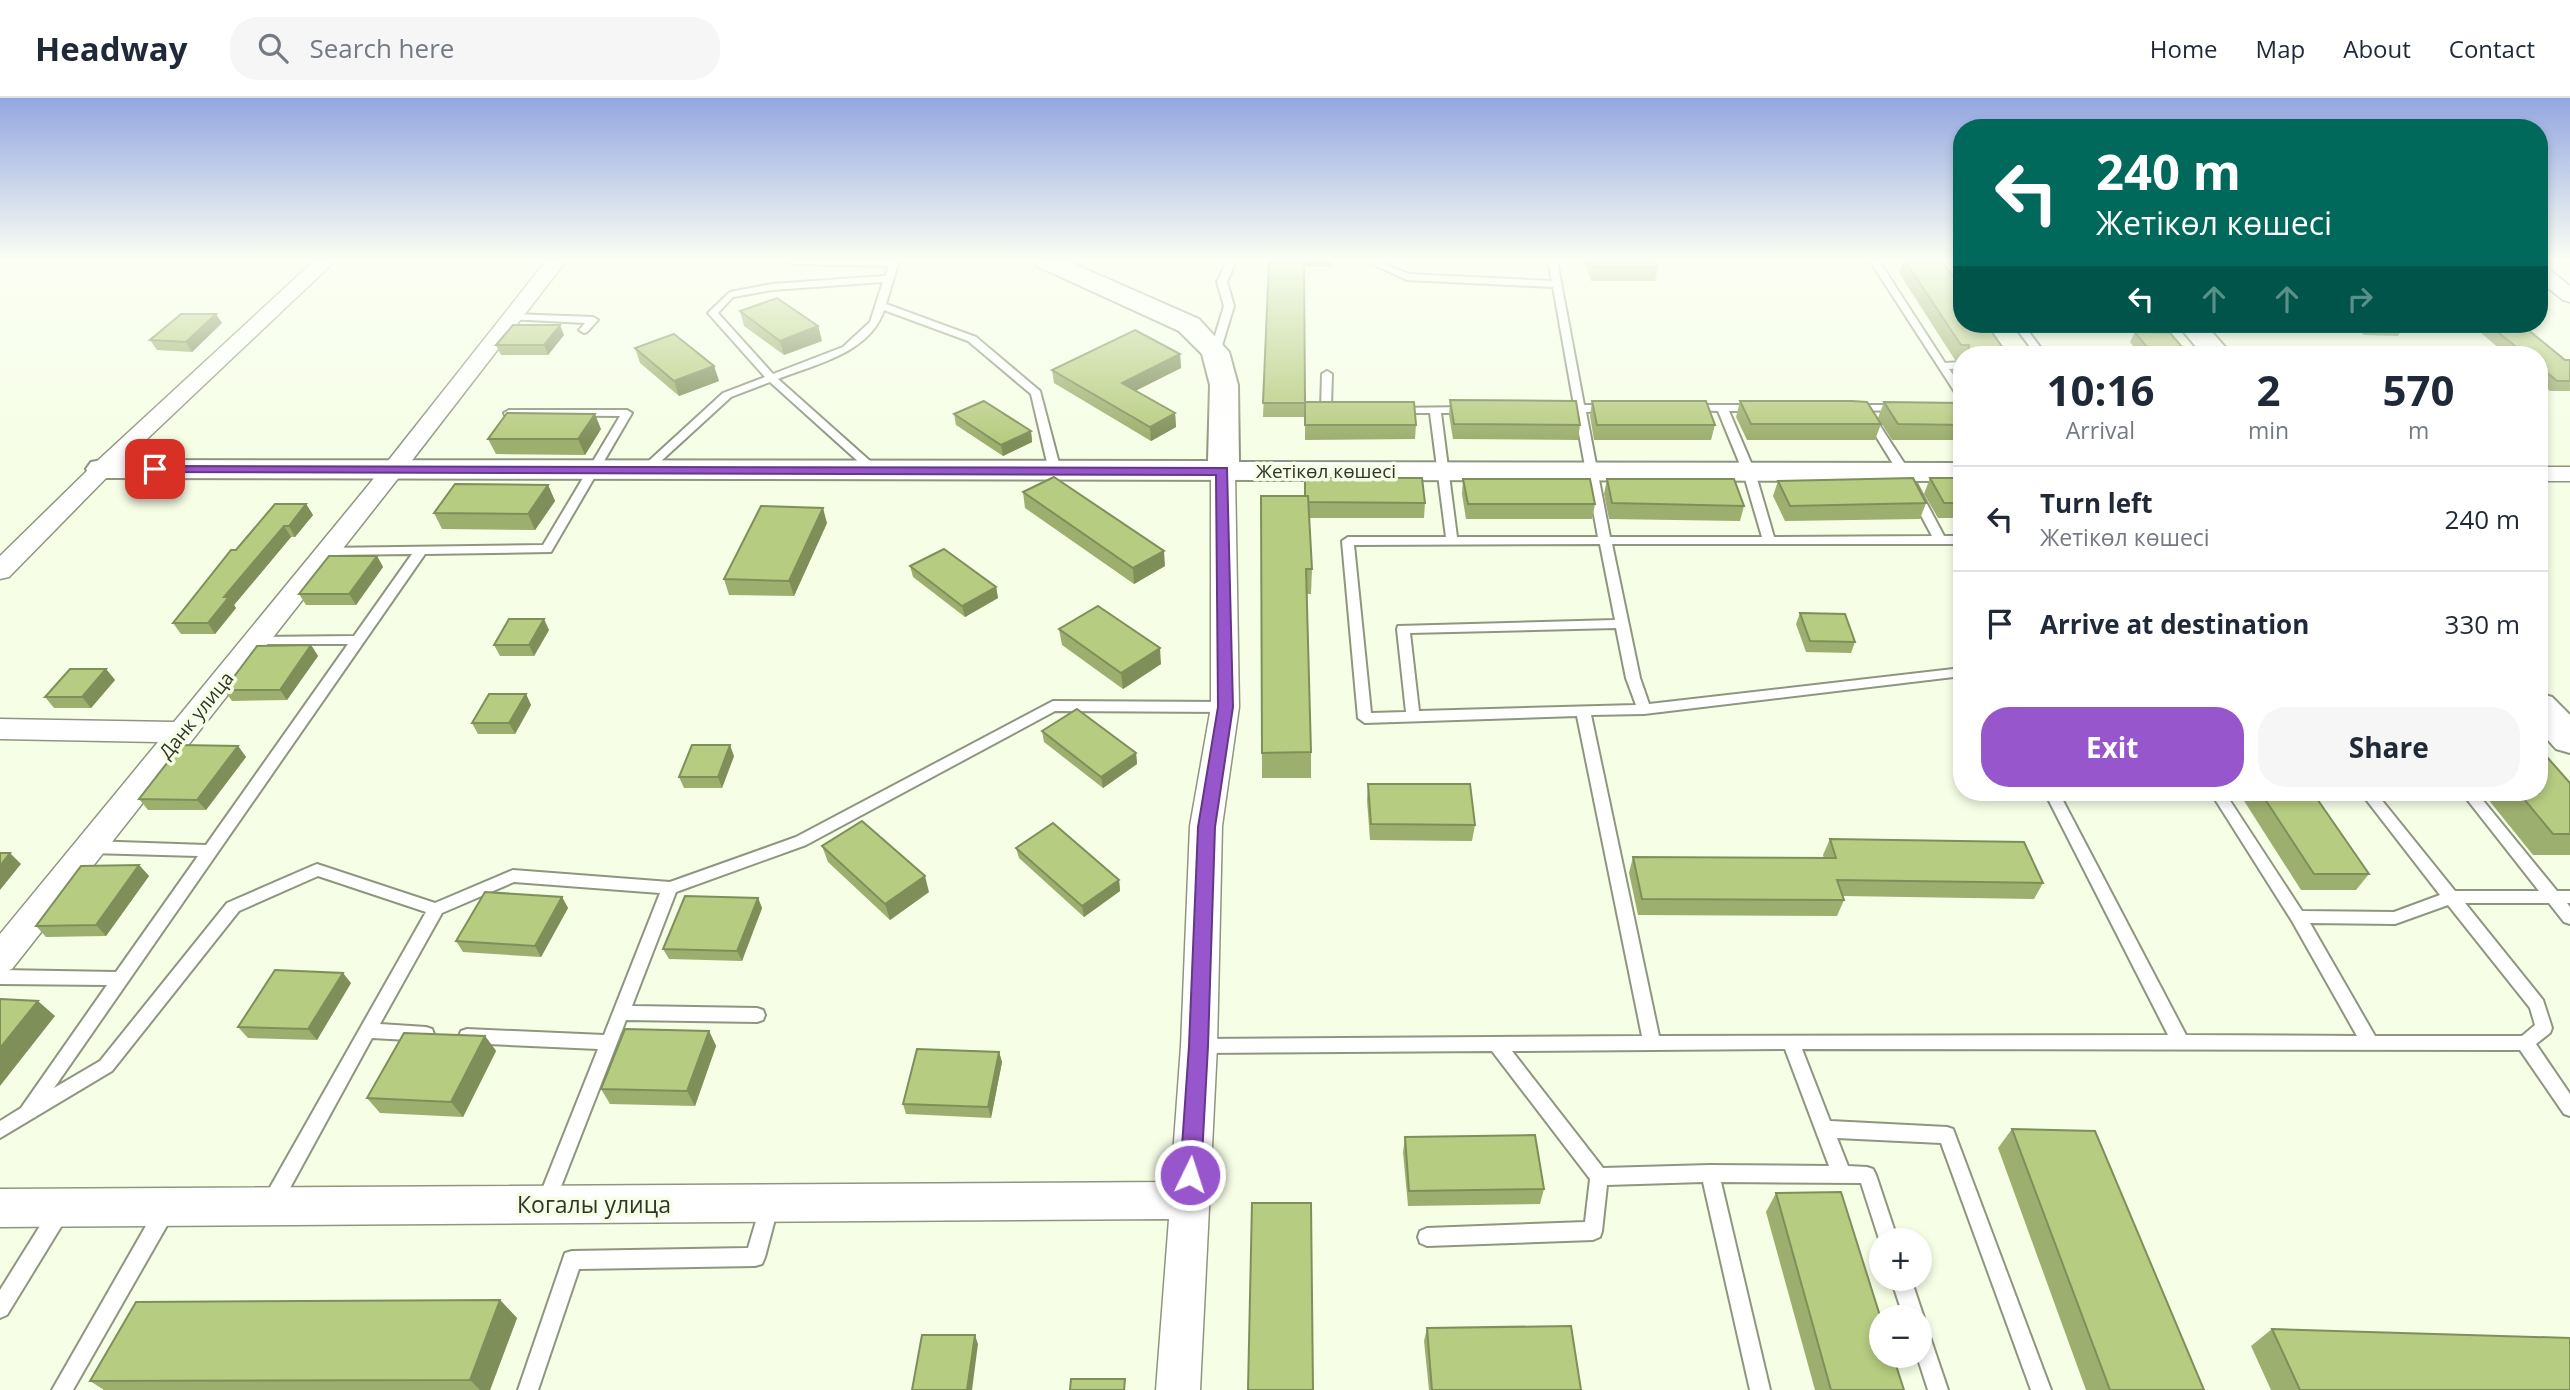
<!DOCTYPE html>
<html lang="en">
<head>
<meta charset="utf-8">
<style>
  :root { --surface:#fff; --page:#f6f6f7; --text:#1f2937; --muted:#747a83; --line:#e0e1e3; --accent:#9856cc }
  body { margin:0; font-family:"Open Sans",sans-serif; background:var(--page); color:var(--text); height:100vh; display:flex; flex-direction:column; font-size:26px; white-space:nowrap }
  * { box-sizing:border-box; margin:0 }
  p { font-size:23px; color:var(--muted) }
  .icon { flex:none; width:38px; height:38px; fill:none; stroke:currentColor; stroke-width:2; stroke-linecap:round; stroke-linejoin:round }
  .map { position:relative; flex:1; overflow:hidden }
  .details { position:absolute; left:1953px; top:248px; width:595px; height:455px; display:flex; flex-direction:column; background:var(--surface); border-radius:28px; box-shadow:0 4px 10px #0003 }
  .details>* { flex:none }
  .top-card { position:absolute; left:1953px; top:21px; width:595px; height:214px; border-radius:28px; box-shadow:0 4px 10px #0003; background:#00695c; color:#fff; overflow:hidden }
  .tools { position:absolute; left:1869px; top:1130px; display:grid; gap:14px }
  .tools a { display:grid; place-items:center; width:63px; height:63px; border-radius:50%; background:var(--surface); box-shadow:0 4px 10px #0003; font-size:35px }
  .pin { position:absolute; display:grid; place-items:center; width:60px; height:60px; color:#fff; margin:-30px; border-radius:14px; box-shadow:0 4px 10px #0006 }
  .me { position:absolute; width:77px; margin:-38px; rotate:4deg; stroke-linejoin:round; filter:drop-shadow(0 0 5px #0008) }
  .turn { display:flex; align-items:center; gap:24px; height:147px; padding:0 28px; font-size:32px }
  .turn .icon { width:91px; height:91px; stroke-width:2.5 }
  .turn b { display:block; font-size:49px; line-height:60px }
  .lanes { display:flex; align-items:center; height:66px; padding:0 28px; background:#0003; justify-content:center; gap:35px; direction:ltr }
  .lanes .off { opacity:.35 }
  .eta { display:flex; justify-content:space-evenly; align-items:center; height:119px; text-align:center }
  .eta b { font-size:42px; font-weight:700; line-height:49px }
  .button { display:flex; gap:14px; margin-top:auto; padding:14px 28px }
  .button a { flex:1; height:80px; border-radius:28px; background:var(--accent); color:#fff; font-size:28px; font-weight:700; line-height:80px; text-align:center }
  .button a+a { background:var(--page); color:var(--text) }
  ul { padding:0; list-style:none }
  li { display:flex; align-items:center; gap:21px; height:105px; padding:0 28px; border-top:2px solid var(--line) }
  li div { flex:1 }
  li b { display:block; font-size:26px }
  li em { font-style:normal }
  header { display:flex; align-items:center; gap:42px; box-sizing:border-box; height:98px; padding:0 35px; background:var(--surface); border-bottom:2px solid var(--line) }
  header strong { font-size:33px }
  nav { display:flex; gap:38px; margin-inline-start:auto; font-size:24px }
  .search { width:490px; height:63px; background:var(--page); display:flex; align-items:center; gap:18px; box-sizing:border-box; padding:0 24px; border-radius:28px; color:var(--muted); font-size:26px }
  .map>svg:first-child { display:block }
</style>
</head>
<body>
<header>
<strong>Headway</strong>
<div class="search"><svg class="icon" aria-label="search" viewBox="0 0 24 24"><circle cx="10" cy="10" r="6"/><path d="M15 15l6 6"/></svg>Search here</div>
<nav><a>Home</a><a>Map</a><a>About</a><a>Contact</a></nav>
</header>
<div class="map">
<svg width="2570" height="1292" viewBox="0 0 2570 1292">
  <rect width="100%" height="100%" fill="#f6fee6"/>
  <g fill="none" stroke-linecap="round" stroke-linejoin="round">
    <g stroke="#8f9680" stroke-width="4">
      <g id="lane">
        <path d="M789,163H901L898,166L886,206L976,239L1040,293L1061,373L1059,375L1055,376L1049,373L1031,296L968,243L884,212C870,255 816,266 778,281L879,371V375H871L770,284L731,299L648,375H640V371L723,295L765,279L708,215L730,194L772,186L885,178L889,168L793,166ZM883,184L870,224L843,249L773,276L718,215L733,199L772,192Z"/>
        <polygon points="1227,163 1236,163 1227,184 1234,208 1220,254 1215,257 1210,254 1224,208 1217,184"/>
        <path d="M1366,163H1377L1409,176L1552,183L1548,163H1557L1584,307H1608L1613,310L1608,313L1586,314L1610,439H1762L1743,374L1718,313L1687,312V308L1691,307H1755L1760,310L1755,313H1729L1755,374L1774,439L1932,438L1898,374L1864,319L1869,316L1873,317L1910,374L1944,438H1962V446H1612L1640,580L1649,606L1962,570V578L1644,616L1591,617L1659,938L2168,937L2045,695H2059L2186,937L2357,938L2292,823L2211,695H2225L2302,813L2394,814L2440,797L2361,695H2376L2455,793H2539L2462,695H2477L2557,793H2570V805H2567L2570,809V826L2564,824L2549,805H2465L2543,902L2552,930L2550,935L2536,946L2570,996V1018L2564,1016L2520,952L1802,951L1830,1023L1947,1029L1953,1031L2051,1292H2031L1941,1045L1837,1040L1848,1068L1867,1069L1873,1071L1876,1077L1898,1143H1881V1147L1861,1085L1721,1084L1770,1292H1750L1703,1084L1607,1087L1602,1133L1600,1139L1593,1142L1427,1148L1420,1145L1418,1139L1420,1133L1427,1130L1585,1124L1590,1081L1492,953L1200,955L1194,953L1192,948L1194,943L1200,941L1642,938L1577,618L1365,625L1358,620L1342,443L1348,439H1446L1430,315H1397L1392,312L1393,310L1468,309L1473,312L1468,315H1441L1457,439H1598L1575,314H1558L1553,311L1558,308L1574,307L1553,189L1407,182ZM1600,446L1615,522L1398,528L1397,531L1406,614L1371,615L1354,447ZM1616,530L1626,580L1636,607L1419,613L1410,535ZM2448,807L2530,910L2535,927L2522,938H2375L2310,825L2395,826ZM1785,951L1829,1068L1710,1067L1603,1070L1512,953Z"/>
        <polygon points="1870,163 1879,163 1945,265 1962,264 1962,270 1949,271 1962,289 1962,300 1958,299"/>
        <polygon points="512,216 593,219 598,222 587,234 584,235 579,232 585,225 509,221 507,219"/>
        <polygon points="2013,226 2023,226 2046,257 2036,257"/>
        <polygon points="1327,273 1332,276 1331,308 1342,309 1342,313 1326,314 1321,311 1322,276"/>
        <polygon points="1852,307 1898,307 1903,310 1898,313 1848,312 1848,308"/>
        <polygon points="509,312 627,312 632,315 551,454 425,456 54,990 100,963 227,805 312,768 317,766 435,805 513,772 670,784 796,739 1053,603 1225,604 1232,609 1225,614 1055,613 806,747 676,794 632,908 757,910 763,912 765,917 763,922 757,924 626,922 555,1104 553,1110 546,1113 539,1110 537,1104 598,951 467,945 461,943 459,938 461,933 467,931 604,937 660,795 514,784 442,815 380,926 426,929 432,931 434,936 432,941 426,943 372,940 278,1112 271,1115 264,1112 262,1106 264,1100 426,814 318,778 239,813 112,973 0,1040 0,1023 21,1010 107,887 0,886 0,872 116,874 198,758 90,755 85,753 82,749 85,745 90,743 206,747 348,546 256,546 250,542 251,539 354,538 412,456 327,457 323,456 321,453 323,450 543,447 620,318 505,317 504,315"/>
        <polygon points="770,1097 777,1100 779,1106 765,1159 762,1166 755,1168 579,1171 538,1292 518,1292 565,1155 572,1153 748,1150 761,1106 763,1100"/>
        <polygon points="166,1102 173,1105 175,1111 173,1117 73,1292 52,1292 159,1105"/>
        <polygon points="60,1104 67,1107 69,1113 67,1119 7,1217 0,1220 0,1192 53,1107"/>
        <polygon points="1891,1181 1911,1181 1924,1220 1920,1227 1927,1230 1948,1292 1928,1292 1917,1258 1920,1258 1920,1220 1904,1220"/>
      </g>
    </g>
    <g stroke="#8f9680" stroke-width="3">
      <g id="street">
        <polygon points="314,163 335,163 110,376 9,479 0,481 0,458 94,366"/>
        <polygon points="546,163 566,163 400,378 12,871 0,875 0,836 158,644 0,641 0,621 174,624 384,368"/>
        <polygon points="2539,167 2546,169 2570,188 2570,204 2563,202 2539,183"/>
        <polygon points="1223,366 1231,368 1235,373 1239,609 1222,728 1217,948 1200,1292 1156,1292 1169,1121 0,1129 0,1091 1171,1084 1181,948 1190,728 1211,609 1211,373 1215,368"/>
        <rect x="2539" y="369" width="31" height="14"/>
      </g>
    </g>
    <g stroke="#8f9680" stroke-width="4">
      <g id="secondary">
        <polygon points="1033,163 1067,163 1199,221 1229,254 1238,287 1239,364 1962,365 1962,383 102,380 91,378 86,371 91,364 102,362 1208,363 1210,287 1202,256 1179,233 1037,168"/>
        <polygon points="2177,226 2205,226 2232,257 2203,257"/>
        <polygon points="2539,595 2552,599 2570,617 2570,655 2556,651 2539,632"/>
      </g>
    </g>
    <use href="#lane" fill="#fff" fill-rule="evenodd"/>
    <use href="#street" fill="#fff" fill-rule="evenodd"/>
    <use href="#secondary" fill="#fff" fill-rule="evenodd"/>
  </g>
  <g fill="#9daf6e">
    <polygon points="1269,163 1332,163 1332,169 1304,169 1305,304 1416,327 1415,341 1305,342 1305,319 1263,319"/>
    <polygon points="1584,163 1656,163 1658,169 1655,183 1591,183"/>
    <polygon points="1903,163 1905,163 2008,257 1962,257 1962,262 1955,262 1899,175"/>
    <polygon points="740,213 818,228 822,243 784,257 744,228"/>
    <polygon points="222,225 192,254 157,252 150,242"/>
    <polygon points="2352,226 2401,226 2404,228 2398,238 2364,237"/>
    <polygon points="2487,226 2521,226 2565,262 2570,262 2570,293 2550,293 2539,284 2539,257 2507,257 2481,235"/>
    <polygon points="2135,234 2189,257 2140,257 2130,244"/>
    <polygon points="564,237 548,257 501,257 496,247"/>
    <polygon points="635,250 714,268 719,283 679,298 640,265"/>
    <polygon points="1180,256 1181,270 1135,293 1175,315 1176,329 1151,343 1054,285 1052,272"/>
    <polygon points="1450,302 1580,327 1578,342 1453,341 1449,317"/>
    <polygon points="1592,303 1715,327 1711,342 1594,342 1590,318"/>
    <polygon points="1740,303 1881,326 1875,342 1747,342 1736,319"/>
    <polygon points="1884,304 1962,305 1962,342 1892,342 1878,320"/>
    <polygon points="954,316 1031,333 1032,344 1003,358 956,327"/>
    <polygon points="601,331 585,357 496,356 488,341"/>
    <polygon points="1930,380 1962,380 1962,420 1938,420 1924,396"/>
    <polygon points="1463,381 1595,406 1592,421 1466,421 1462,396"/>
    <polygon points="1607,381 1744,408 1740,423 1609,421 1604,396"/>
    <polygon points="1778,383 1926,405 1920,421 1785,423 1773,398"/>
    <polygon points="548,387 555,403 535,432 442,431 434,415"/>
    <polygon points="1023,394 1165,468 1134,486 1025,410"/>
    <polygon points="1261,398 1425,405 1424,420 1309,420 1312,471 1311,496 1307,496 1311,654 1311,680 1262,680"/>
    <polygon points="306,406 313,417 295,439 291,439 234,507 236,510 215,536 181,536 173,525 236,452"/>
    <polygon points="827,425 794,498 729,497 724,481"/>
    <polygon points="377,458 383,469 356,507 306,507 299,496"/>
    <polygon points="910,468 996,489 998,500 965,519 913,479"/>
    <polygon points="1800,515 1855,544 1851,555 1806,554 1796,526"/>
    <polygon points="1059,531 1161,566 1123,591 1062,547"/>
    <polygon points="549,532 534,558 500,558 494,547"/>
    <polygon points="311,547 318,558 287,602 232,603 224,592"/>
    <polygon points="106,571 115,582 91,610 54,610 45,599"/>
    <polygon points="526,596 531,607 515,636 478,636 472,625"/>
    <polygon points="1042,633 1136,655 1137,666 1103,690 1044,644"/>
    <polygon points="238,648 246,659 206,712 148,712 139,701"/>
    <polygon points="734,658 722,690 684,690 679,679"/>
    <polygon points="2570,685 2570,757 2533,757 2483,695 2539,695"/>
    <polygon points="1368,686 1475,727 1472,743 1370,742 1367,702"/>
    <polygon points="2239,695 2313,695 2369,776 2356,792 2301,792"/>
    <polygon points="1830,741 2043,785 2034,801 1843,798 1844,802 1837,818 1638,817 1629,775 1633,759 1824,760 1823,757"/>
    <polygon points="822,748 929,794 890,822 828,764"/>
    <polygon points="1016,750 1119,782 1120,793 1084,819 1019,760"/>
    <polygon points="139,767 149,778 106,838 46,839 36,828"/>
    <polygon points="562,799 568,810 541,859 463,854 456,843"/>
    <polygon points="758,800 762,810 742,863 669,861 663,851"/>
    <polygon points="351,885 317,942 248,940 238,929"/>
    <polygon points="709,933 716,948 695,1008 610,1006 601,991"/>
    <polygon points="485,938 496,953 463,1019 380,1015 367,1000"/>
    <polygon points="999,954 1002,964 991,1020 906,1016 903,1006"/>
    <polygon points="2012,1031 2204,1292 2086,1292 1998,1050"/>
    <polygon points="1405,1039 1544,1091 1540,1106 1408,1108 1403,1054"/>
    <polygon points="1776,1095 1904,1292 1815,1292 1766,1114"/>
    <polygon points="500,1202 517,1220 490,1292 104,1292 90,1283"/>
    <polygon points="1427,1230 1581,1292 1429,1292 1424,1243"/>
    <polygon points="2272,1231 2570,1292 2271,1292 2251,1248"/>
  </g>
  <g fill="#7f8f5a">
    <polygon points="216,216 222,225 192,254 186,244"/>
    <polygon points="560,227 564,237 548,257 544,247"/>
    <polygon points="818,228 822,243 784,257 780,243"/>
    <polygon points="1180,256 1181,270 1123,299 1122,285"/>
    <polygon points="714,268 719,283 679,298 674,283"/>
    <polygon points="1175,315 1176,329 1151,343 1150,329"/>
    <polygon points="595,316 601,331 585,357 578,341"/>
    <polygon points="1031,333 1032,344 1003,358 1001,347"/>
    <polygon points="548,387 555,403 535,432 528,416"/>
    <polygon points="306,406 313,417 295,439 289,428"/>
    <polygon points="823,410 827,425 794,498 789,483"/>
    <polygon points="284,428 291,439 234,507 236,510 215,536 208,525 224,499"/>
    <polygon points="1164,453 1165,468 1134,486 1133,470"/>
    <polygon points="377,458 383,469 356,507 349,496"/>
    <polygon points="996,489 998,500 965,519 962,508"/>
    <polygon points="544,521 549,532 534,558 529,547"/>
    <polygon points="311,547 318,558 287,602 280,592"/>
    <polygon points="1160,550 1161,566 1123,591 1121,575"/>
    <polygon points="106,571 115,582 91,610 82,599"/>
    <polygon points="526,596 531,607 515,636 509,625"/>
    <polygon points="730,647 734,658 722,690 718,679"/>
    <polygon points="238,648 246,659 206,712 197,702"/>
    <polygon points="1136,655 1137,666 1103,690 1101,679"/>
    <polygon points="10,755 21,766 0,792 0,768"/>
    <polygon points="139,767 149,778 106,838 96,827"/>
    <polygon points="925,778 929,794 890,822 885,806"/>
    <polygon points="1119,782 1120,793 1084,819 1082,808"/>
    <polygon points="562,799 568,810 541,859 535,848"/>
    <polygon points="758,800 762,810 742,863 737,853"/>
    <polygon points="343,875 351,885 317,942 308,931"/>
    <polygon points="38,903 55,918 0,988 0,950"/>
    <polygon points="709,933 716,948 695,1008 687,993"/>
    <polygon points="485,938 496,953 463,1019 451,1004"/>
    <polygon points="999,954 1002,964 991,1020 988,1009"/>
    <polygon points="500,1202 517,1220 490,1292 480,1292 470,1282"/>
    <polygon points="975,1237 978,1246 972,1292 967,1292"/>
  </g>
  <g fill="#b6cc80" stroke="#7f8f5a" stroke-width="2">
    <polygon points="1269,163 1304,163 1305,304 1414,304 1416,327 1305,327 1305,305 1263,305"/>
    <polygon points="1591,163 1656,163 1658,169 1593,169"/>
    <polygon points="1905,163 1942,163 1962,191 1962,226 1986,226 2008,257 1968,257 1969,247 1961,247"/>
    <polygon points="777,200 818,228 780,243 740,213"/>
    <polygon points="181,216 216,216 186,244 150,242"/>
    <polygon points="2368,226 2401,226 2404,228 2370,228"/>
    <polygon points="2488,226 2521,226 2565,262 2570,262 2570,283 2557,283 2539,268 2539,257 2526,257"/>
    <polygon points="513,227 560,227 544,247 496,247"/>
    <polygon points="1135,232 1180,256 1122,285 1175,315 1150,329 1052,272"/>
    <polygon points="2135,234 2170,235 2189,257 2153,257"/>
    <polygon points="674,236 714,268 674,283 635,250"/>
    <polygon points="1450,302 1576,303 1580,327 1454,326"/>
    <polygon points="984,303 1031,333 1001,347 954,316"/>
    <polygon points="1592,303 1706,303 1715,327 1597,327"/>
    <polygon points="1740,303 1852,303 1867,304 1881,326 1751,326"/>
    <polygon points="1884,304 1962,305 1962,327 1898,326"/>
    <polygon points="507,315 595,316 578,341 488,341"/>
    <polygon points="1054,379 1164,453 1133,470 1023,394"/>
    <polygon points="1305,380 1422,380 1425,405 1308,404 1308,398 1305,398"/>
    <polygon points="1913,380 1926,405 1790,408 1778,383"/>
    <polygon points="1930,380 1962,380 1962,405 1944,405"/>
    <polygon points="1463,381 1590,381 1595,406 1468,406"/>
    <polygon points="1607,381 1734,381 1744,408 1612,405"/>
    <polygon points="455,386 548,387 528,416 434,415"/>
    <polygon points="1261,398 1308,398 1312,471 1306,471 1311,654 1262,655"/>
    <polygon points="275,406 306,406 289,428 284,428 224,499 229,499 208,525 173,525 231,452 236,452"/>
    <polygon points="761,408 823,410 789,483 724,481"/>
    <polygon points="944,451 996,489 962,508 910,468"/>
    <polygon points="329,458 377,458 349,496 299,496"/>
    <polygon points="1098,508 1160,550 1121,575 1059,531"/>
    <polygon points="1800,515 1845,516 1855,544 1810,543"/>
    <polygon points="509,521 544,521 529,547 494,547"/>
    <polygon points="311,547 280,592 224,592 257,548"/>
    <polygon points="70,571 106,571 82,599 45,599"/>
    <polygon points="489,596 526,596 509,625 472,625"/>
    <polygon points="1077,611 1136,655 1101,679 1042,633"/>
    <polygon points="181,647 238,648 197,702 139,701"/>
    <polygon points="692,647 730,647 718,679 679,679"/>
    <polygon points="2539,650 2570,685 2570,736 2553,736 2519,695 2539,695"/>
    <polygon points="1368,686 1470,686 1475,727 1371,726"/>
    <polygon points="2261,695 2313,695 2369,776 2314,776"/>
    <polygon points="862,723 925,778 885,806 822,748"/>
    <polygon points="1053,725 1119,782 1082,808 1016,750"/>
    <polygon points="1830,741 2024,744 2043,785 1837,782 1844,802 1642,801 1633,759 1836,760"/>
    <polygon points="0,755 10,755 0,768"/>
    <polygon points="139,767 96,827 36,828 81,768"/>
    <polygon points="485,794 562,799 535,848 456,843"/>
    <polygon points="685,798 758,800 737,853 663,851"/>
    <polygon points="275,872 343,875 308,931 238,929"/>
    <polygon points="0,901 38,903 0,950"/>
    <polygon points="625,931 709,933 687,993 601,991"/>
    <polygon points="404,935 485,938 451,1004 367,1000"/>
    <polygon points="917,951 999,954 988,1009 903,1006"/>
    <polygon points="2012,1031 2095,1033 2204,1292 2110,1292"/>
    <polygon points="1535,1037 1544,1091 1409,1093 1405,1039"/>
    <polygon points="1841,1094 1881,1221 1881,1258 1893,1258 1904,1292 1831,1292 1776,1095"/>
    <polygon points="1252,1105 1311,1105 1313,1292 1248,1292"/>
    <polygon points="500,1202 470,1282 90,1283 136,1204"/>
    <polygon points="1571,1228 1581,1292 1432,1292 1427,1230"/>
    <polygon points="2272,1231 2570,1240 2570,1292 2300,1292"/>
    <polygon points="922,1237 975,1237 967,1292 912,1292"/>
    <polygon points="1071,1281 1125,1281 1124,1292 1070,1292"/>
  </g>
  <linearGradient id="sky" x2="0" y2="1"><stop stop-color="#93a6e0"/><stop offset="0.47" stop-color="#fbfff4"/><stop offset="1" stop-color="#fbfff4" stop-opacity="0"/></linearGradient>
  <rect width="2570" height="344" fill="url(#sky)"/>
  <polygon fill="#9856cc" stroke="#633885" stroke-width="2" points="155,368 1227,370 1233,609 1215,729 1208,948 1201,1077 1198,1083 1190,1086 1183,1083 1180,1077 1189,948 1198,729 1218,609 1216,377 150,374 148,371"/>
  <g text-anchor="middle" dominant-baseline="central" stroke-width="7" stroke-linejoin="round" paint-order="stroke">
    <g font-size="19" fill="#31342b" stroke="#f6fee6">
      <text x="1326" y="373">Жетікөл көшесі</text>
      <text transform="translate(196 617) rotate(-51)">Данк улица</text>
    </g>
    <g font-size="23" fill="#31342b" stroke="#f6fee6">
      <text x="594" y="1106">Когалы улица</text>
    </g>
  </g>
</svg>
<div class="tools">
<a>+</a>
<a>−</a>
</div>
<div class="pin" style="left:155px;top:371px;background:#d93025"><svg class="icon" aria-label="arrive" viewBox="0 0 24 24"><path d="M6 21V4h12l-3 4 3 4H6"/></svg></div>
<svg class="me" style="left:1190px;top:1077px" viewBox="-20 -20 40 40"><circle r="17" fill="#9856cc" stroke="#fff" stroke-width="3"/><path d="M0-11L8 9 0 5-8 9z" fill="#fff"/></svg>
<div class="top-card">
<div class="turn"><svg class="icon" aria-label="left" viewBox="0 0 24 24"><path d="M17 20v-9H6M10 6l-5 5 5 5"/></svg><div><b>240 m</b>Жетікөл көшесі</div></div>
<div class="lanes"><svg class="icon" aria-label="left" viewBox="0 0 24 24"><path d="M17 20v-9H6M10 6l-5 5 5 5"/></svg><svg class="icon off" aria-label="ahead" viewBox="0 0 24 24"><path d="M12 20V5M6 11l6-6 6 6"/></svg><svg class="icon off" aria-label="ahead" viewBox="0 0 24 24"><path d="M12 20V5M6 11l6-6 6 6"/></svg><svg class="icon off" aria-label="right" viewBox="0 0 24 24"><path d="M7 20v-9h11M14 6l5 5-5 5"/></svg></div>
</div>
<section class="details">
<div class="eta">
<div><b>10:16</b><p>Arrival</p></div>
<div><b>2</b><p>min</p></div>
<div><b>570</b><p>m</p></div>
</div>
<ul>
<li><svg class="icon" aria-label="left" viewBox="0 0 24 24"><path d="M17 20v-9H6M10 6l-5 5 5 5"/></svg><div><b>Turn left</b><p>Жетікөл көшесі</p></div><em>240 m</em></li>
<li><svg class="icon" aria-label="arrive" viewBox="0 0 24 24"><path d="M6 21V4h12l-3 4 3 4H6"/></svg><div><b>Arrive at destination</b></div><em>330 m</em></li>
</ul>
<div class="button"><a>Exit</a><a>Share</a></div>
</section>
</div>
</body>
</html>
